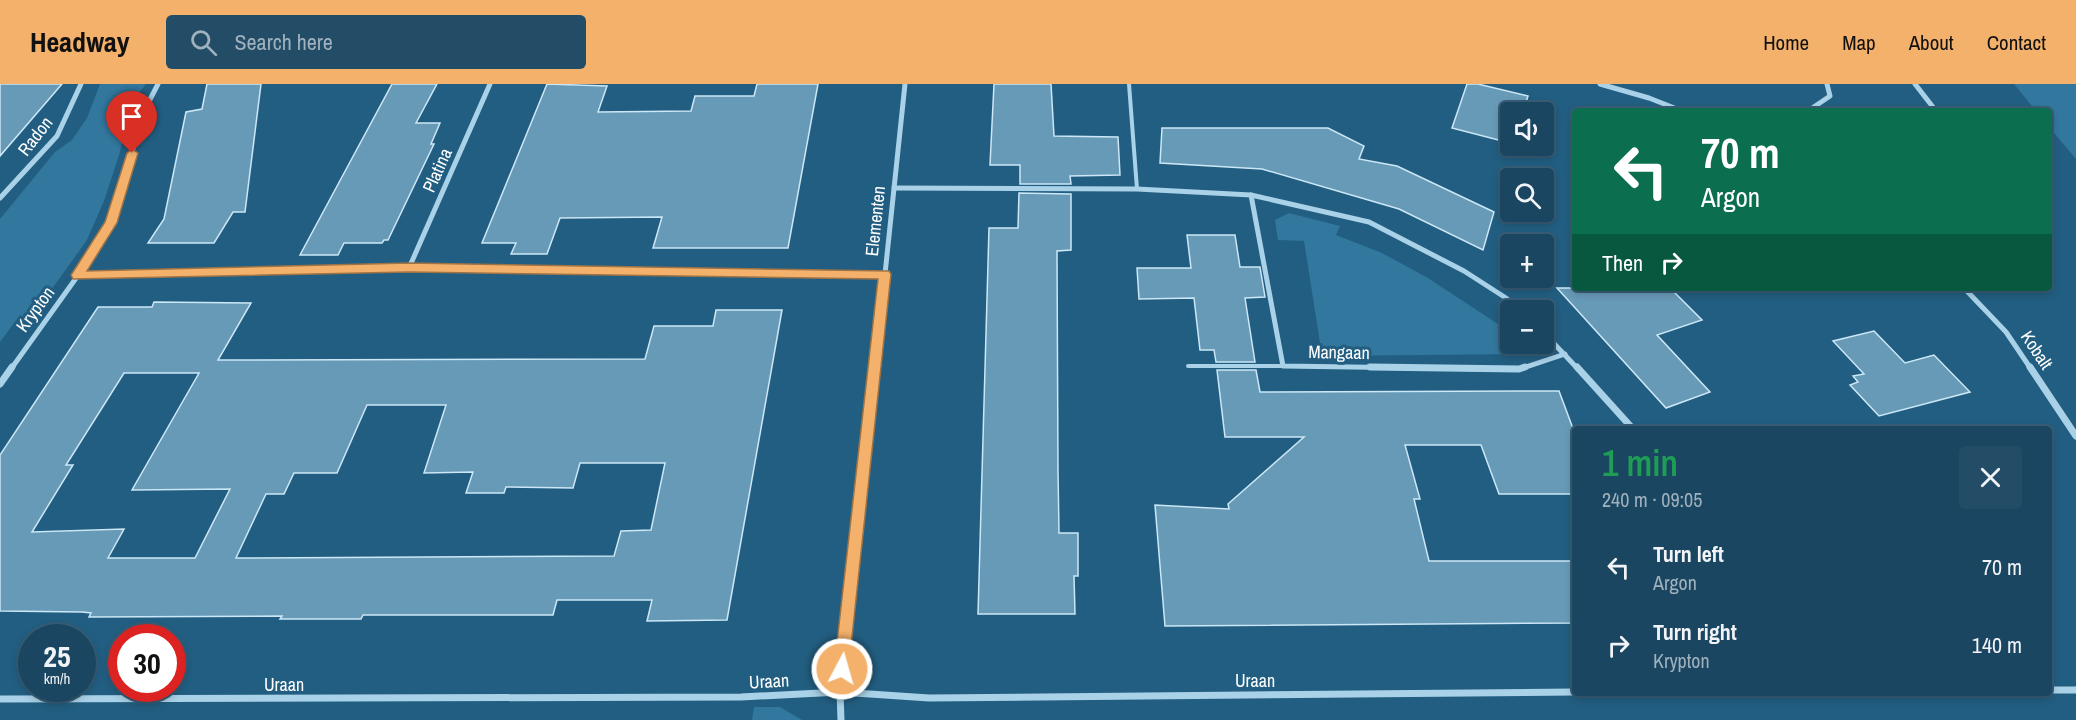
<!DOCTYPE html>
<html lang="en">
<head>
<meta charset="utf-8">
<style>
  :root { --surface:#1a4661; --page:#234d67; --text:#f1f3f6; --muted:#9fb1bd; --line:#385e76; --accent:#f3b16b }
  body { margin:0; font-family:"Archivo Narrow",sans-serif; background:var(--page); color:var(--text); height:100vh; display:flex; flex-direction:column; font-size:22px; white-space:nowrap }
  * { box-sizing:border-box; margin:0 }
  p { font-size:20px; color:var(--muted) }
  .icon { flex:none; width:33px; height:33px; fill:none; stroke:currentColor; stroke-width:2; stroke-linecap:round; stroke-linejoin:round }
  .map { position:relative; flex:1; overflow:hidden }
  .details { position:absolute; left:1572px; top:342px; width:480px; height:270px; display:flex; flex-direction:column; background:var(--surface); border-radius:6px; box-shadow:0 3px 9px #0003,0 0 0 2px var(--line) }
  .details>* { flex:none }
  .hud { position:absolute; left:1572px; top:24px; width:480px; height:183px; border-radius:6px; box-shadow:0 3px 9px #0003,0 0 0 2px var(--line); background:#0b6e4f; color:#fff; overflow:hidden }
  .controls { position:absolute; left:1500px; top:18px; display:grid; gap:12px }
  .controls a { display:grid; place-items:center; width:54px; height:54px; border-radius:6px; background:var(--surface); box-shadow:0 3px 9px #0003,0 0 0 2px var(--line); font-size:30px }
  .speed { position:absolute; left:18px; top:540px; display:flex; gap:12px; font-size:30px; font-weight:700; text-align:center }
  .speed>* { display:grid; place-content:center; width:78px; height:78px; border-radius:50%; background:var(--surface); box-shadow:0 3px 9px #0003,0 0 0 2px var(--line); line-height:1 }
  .speed small { font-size:15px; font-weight:400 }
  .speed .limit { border:9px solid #d22; background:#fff; color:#111 }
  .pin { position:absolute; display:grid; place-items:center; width:51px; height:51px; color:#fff; margin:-62px -26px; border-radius:50% 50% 50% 0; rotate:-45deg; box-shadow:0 0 6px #0007 }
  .pin .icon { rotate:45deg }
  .me { position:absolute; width:66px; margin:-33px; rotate:6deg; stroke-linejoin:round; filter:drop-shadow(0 0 4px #0008) }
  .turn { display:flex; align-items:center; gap:21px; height:126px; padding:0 30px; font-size:27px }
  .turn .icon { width:78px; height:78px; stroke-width:2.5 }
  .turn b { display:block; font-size:42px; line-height:51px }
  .then { display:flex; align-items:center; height:57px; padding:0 30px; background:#0003; gap:12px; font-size:22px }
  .round { display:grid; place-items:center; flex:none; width:63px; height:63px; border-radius:6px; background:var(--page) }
  .head { display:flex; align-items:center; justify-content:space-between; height:102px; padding:0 30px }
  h1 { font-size:36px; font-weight:600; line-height:45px; color:#1e9e55 }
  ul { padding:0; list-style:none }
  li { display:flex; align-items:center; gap:18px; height:78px; padding:0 30px }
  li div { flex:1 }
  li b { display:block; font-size:22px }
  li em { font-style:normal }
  header { display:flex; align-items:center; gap:36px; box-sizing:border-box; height:84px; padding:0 30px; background:var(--accent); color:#111 }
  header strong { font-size:28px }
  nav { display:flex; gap:33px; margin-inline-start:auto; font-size:21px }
  .search { width:420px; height:54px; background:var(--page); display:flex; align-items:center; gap:15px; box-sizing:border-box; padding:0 21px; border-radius:6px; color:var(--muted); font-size:22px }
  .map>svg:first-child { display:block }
</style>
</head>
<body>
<header>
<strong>Headway</strong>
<div class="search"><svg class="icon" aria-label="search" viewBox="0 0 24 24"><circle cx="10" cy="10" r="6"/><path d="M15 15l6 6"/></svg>Search here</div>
<nav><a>Home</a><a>Map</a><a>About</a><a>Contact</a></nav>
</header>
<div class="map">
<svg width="2076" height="636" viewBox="0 0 2076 636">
  <rect width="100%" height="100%" fill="#225e81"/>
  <g fill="#32779d">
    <polygon points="100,0 146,0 130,20 120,68 104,117 87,156 31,234 17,235 0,258 0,135 55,68 72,56 87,34"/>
    <polygon points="2014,0 2076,0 2076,75 2049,43 2049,27 2036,27"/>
    <polygon points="1289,129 1340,142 1336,151 1382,169 1428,194 1510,248 1510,260 1535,260 1535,270 1322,272 1304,157 1278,156 1275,136"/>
    <polygon points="754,623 780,623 802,636 752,636"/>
  </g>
  <g fill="#679ab7" stroke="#cce7f6" stroke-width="1.5" fill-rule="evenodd">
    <polygon points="0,0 62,0 0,72"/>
    <polygon points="207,0 261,0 245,128 233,128 214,159 148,159 164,135 186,28 202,25"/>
    <polygon points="392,0 437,0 416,39 440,39 431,60 434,60 388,156 384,156 382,159 344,159 338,171 300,171"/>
    <polygon points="547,0 607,2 598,28 691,27 695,12 754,12 757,0 818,0 788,164 653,164 662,133 560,134 547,170 511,170 516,159 482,159"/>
    <polygon points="994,0 1051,0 1054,52 1118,53 1120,91 1070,92 1071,100 1020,100 1020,81 990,81"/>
    <polygon points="1467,0 1478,0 1528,12 1523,28 1510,28 1510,59 1452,44"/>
    <polygon points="1162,44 1328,44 1364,62 1359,75 1397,82 1494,128 1483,166 1399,125 1262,85 1160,79"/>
    <polygon points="1019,109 1071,110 1071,166 1057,167 1058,386 1059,449 1078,449 1078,492 1074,492 1075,530 978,530 989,144 1018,144"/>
    <polygon points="1187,151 1235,151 1240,183 1260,183 1265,213 1245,214 1255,278 1216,278 1214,266 1200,266 1194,214 1139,215 1137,184 1191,184"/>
    <polygon points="1557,204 1670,204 1702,236 1657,251 1710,308 1666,324"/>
    <path d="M154,218L251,219L218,276L645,275L654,242H713L716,226H782L727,536L647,537L652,516H557L553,531H363L361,535H280L282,532L89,533L91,529L82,528L0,527V371L98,223H152ZM124,289H199L132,406L230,405L195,474H108L124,445L32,448L73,381H66ZM367,321H446L424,389L473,388L466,409H504L506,403L573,404L580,379H665L651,446L621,447L614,472L236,474L266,410H284L294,389H337Z"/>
    <polygon points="1874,247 1905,279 1934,271 1970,308 1879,332 1850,301 1858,298 1853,292 1864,290 1833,257"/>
    <polygon points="1217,286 1256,286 1260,308 1559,307 1575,350 1575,410 1499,410 1481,361 1405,361 1420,415 1414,415 1429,477 1575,477 1575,539 1165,542 1155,421 1229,425 1228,420 1304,353 1225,353"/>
  </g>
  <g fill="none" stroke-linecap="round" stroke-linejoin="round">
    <g stroke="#a9d1e7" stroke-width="4">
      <polyline points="1129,0 1137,105"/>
      <polyline points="1188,282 1283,282"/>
    </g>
    <g stroke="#a9d1e7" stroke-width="5">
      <polyline points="1600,0 1649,14 1682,27"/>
      <polyline points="1915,0 1936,27"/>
      <polyline points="1808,27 1830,12 1827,0"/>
      <polyline points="894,104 1137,105 1251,111 1369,138 1464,187 1506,214 1519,226"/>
      <polyline points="1251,111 1283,282 1488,285"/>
      <polyline points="0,114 57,52 81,0"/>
      <polyline points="409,184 490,0"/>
      <polyline points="77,191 409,184 884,190"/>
      <polyline points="1964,204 2006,248 2031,285"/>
      <polyline points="1544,249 1578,285"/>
      <polyline points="11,285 89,176 111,139 144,27 158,0"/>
      <polyline points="875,285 905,0"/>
      <polyline points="1520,285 1565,270"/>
    </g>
    <g stroke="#a9d1e7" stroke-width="7">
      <polyline points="1370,283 1519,285 1525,283"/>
      <polyline points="1577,283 1633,345"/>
      <polyline points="2030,283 2076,352"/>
      <polyline points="0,300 12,283"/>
      <polyline points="2049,606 2076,606"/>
      <polyline points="0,615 741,613 840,608 929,614 1575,608"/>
      <polyline points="841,636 840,608 875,283"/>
    </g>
  </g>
  <polygon fill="#f3b16b" stroke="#9e7346" stroke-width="1.5" points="132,65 138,69 117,139 87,187 409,179 889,187 891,190 848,590 842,592 837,590 834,585 878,195 409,188 73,195 71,191 73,188 105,138 127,69"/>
  <g text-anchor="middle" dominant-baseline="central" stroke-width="6" stroke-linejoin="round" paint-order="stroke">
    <g font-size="18" fill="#fff" stroke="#225e81">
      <text transform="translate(35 52) rotate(-52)">Radon</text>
      <text transform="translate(437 86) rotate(-66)">Platina</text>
      <text transform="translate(875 137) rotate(-84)">Elementen</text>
      <text transform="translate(35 225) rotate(-54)">Krypton</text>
      <text transform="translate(2037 266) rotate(56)">Kobalt</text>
      <text transform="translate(1339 268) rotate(1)">Mangaan</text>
      <text x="1255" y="596">Uraan</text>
      <text transform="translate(769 597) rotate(-3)">Uraan</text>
      <text x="284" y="600">Uraan</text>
    </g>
  </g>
</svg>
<div class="controls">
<a><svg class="icon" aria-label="sound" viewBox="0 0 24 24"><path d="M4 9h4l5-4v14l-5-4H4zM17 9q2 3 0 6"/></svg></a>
<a><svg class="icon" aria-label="search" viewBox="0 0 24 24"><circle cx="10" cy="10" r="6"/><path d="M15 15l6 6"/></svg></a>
<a>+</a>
<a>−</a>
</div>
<div class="speed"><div>25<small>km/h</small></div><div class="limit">30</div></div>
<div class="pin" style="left:132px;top:69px;background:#d93025"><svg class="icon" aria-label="arrive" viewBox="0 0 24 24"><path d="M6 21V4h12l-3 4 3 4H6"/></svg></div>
<svg class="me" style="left:842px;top:585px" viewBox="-20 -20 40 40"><circle r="17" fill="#f3b16b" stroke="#fff" stroke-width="3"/><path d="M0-11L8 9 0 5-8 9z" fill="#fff"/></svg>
<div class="hud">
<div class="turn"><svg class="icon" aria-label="left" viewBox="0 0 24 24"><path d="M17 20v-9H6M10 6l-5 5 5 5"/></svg><div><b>70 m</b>Argon</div></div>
<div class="then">Then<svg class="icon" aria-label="right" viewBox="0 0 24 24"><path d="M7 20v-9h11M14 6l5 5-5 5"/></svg></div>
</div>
<section class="details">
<div class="head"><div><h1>1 min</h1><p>240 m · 09:05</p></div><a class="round"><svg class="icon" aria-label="close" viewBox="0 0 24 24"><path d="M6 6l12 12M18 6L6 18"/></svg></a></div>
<ul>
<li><svg class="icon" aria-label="left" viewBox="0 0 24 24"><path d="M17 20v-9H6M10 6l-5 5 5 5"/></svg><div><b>Turn left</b><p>Argon</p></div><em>70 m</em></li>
<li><svg class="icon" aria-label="right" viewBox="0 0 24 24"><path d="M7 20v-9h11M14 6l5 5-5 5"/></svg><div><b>Turn right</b><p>Krypton</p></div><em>140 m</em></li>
</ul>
</section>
</div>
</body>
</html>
